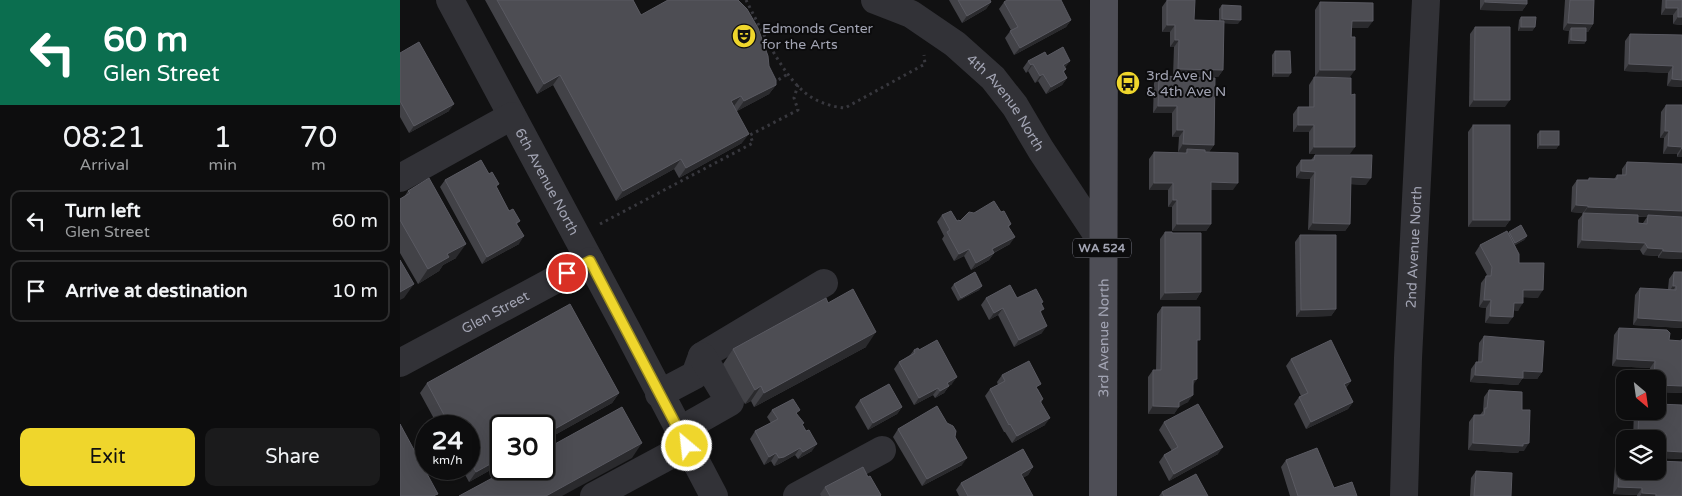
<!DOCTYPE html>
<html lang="en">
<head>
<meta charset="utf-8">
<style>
  :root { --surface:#0d0d0e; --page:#1b1b1c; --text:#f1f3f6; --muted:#9a9c9e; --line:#2d2d2e; --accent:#efd62c }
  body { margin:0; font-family:"Varela Round",sans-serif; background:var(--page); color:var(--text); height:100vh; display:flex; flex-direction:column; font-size:19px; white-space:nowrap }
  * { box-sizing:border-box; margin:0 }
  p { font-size:16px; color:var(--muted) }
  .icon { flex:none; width:28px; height:28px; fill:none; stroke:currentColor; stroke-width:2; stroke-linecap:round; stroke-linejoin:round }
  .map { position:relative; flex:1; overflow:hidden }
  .panel { display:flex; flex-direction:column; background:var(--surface); width:400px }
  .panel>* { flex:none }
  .top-card { background:#0b6e4f; color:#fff; overflow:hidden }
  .needle { width:32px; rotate:151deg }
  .buttons { position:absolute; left:1216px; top:370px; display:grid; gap:10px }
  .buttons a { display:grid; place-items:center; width:50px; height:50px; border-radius:10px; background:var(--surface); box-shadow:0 5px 20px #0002,0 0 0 1px var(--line); font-size:25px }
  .speed { position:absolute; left:15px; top:415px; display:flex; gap:10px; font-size:25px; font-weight:700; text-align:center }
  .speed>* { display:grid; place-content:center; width:65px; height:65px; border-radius:50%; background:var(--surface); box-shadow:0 5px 20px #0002,0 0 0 1px var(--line); line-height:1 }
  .speed small { font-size:12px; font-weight:400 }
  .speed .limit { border:2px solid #111; border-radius:8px; background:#fff; color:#111 }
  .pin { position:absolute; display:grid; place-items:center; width:42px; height:42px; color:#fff; margin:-21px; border:2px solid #fff; border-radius:50%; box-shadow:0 1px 5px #0007 }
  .me { position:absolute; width:55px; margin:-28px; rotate:332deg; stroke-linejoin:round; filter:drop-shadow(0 0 4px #0008) }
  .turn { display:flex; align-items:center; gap:18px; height:105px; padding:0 20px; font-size:22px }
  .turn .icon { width:65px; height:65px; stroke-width:2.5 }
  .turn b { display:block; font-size:35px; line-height:42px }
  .eta { display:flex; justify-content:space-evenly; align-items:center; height:85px; text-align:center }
  .eta b { font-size:30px; font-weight:600; line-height:35px }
  .action { display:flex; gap:10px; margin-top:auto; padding:10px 20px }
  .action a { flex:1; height:58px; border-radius:10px; background:var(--accent); color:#111; font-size:20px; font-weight:600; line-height:58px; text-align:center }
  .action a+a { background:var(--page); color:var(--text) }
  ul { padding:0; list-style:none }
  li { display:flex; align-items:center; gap:15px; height:62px; margin:0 10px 8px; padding:0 10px; border:2px solid var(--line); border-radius:10px }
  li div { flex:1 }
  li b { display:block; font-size:19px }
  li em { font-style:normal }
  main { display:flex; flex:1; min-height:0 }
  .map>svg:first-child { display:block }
</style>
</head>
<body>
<main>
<section class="panel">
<div class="top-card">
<div class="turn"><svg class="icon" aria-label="left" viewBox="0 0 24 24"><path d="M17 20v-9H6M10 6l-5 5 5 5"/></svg><div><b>60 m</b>Glen Street</div></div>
</div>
<div class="eta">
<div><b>08:21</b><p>Arrival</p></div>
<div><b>1</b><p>min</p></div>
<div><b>70</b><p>m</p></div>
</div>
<ul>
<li><svg class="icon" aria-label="left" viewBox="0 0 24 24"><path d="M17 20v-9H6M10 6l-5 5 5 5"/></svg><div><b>Turn left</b><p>Glen Street</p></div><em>60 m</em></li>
<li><svg class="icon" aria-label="arrive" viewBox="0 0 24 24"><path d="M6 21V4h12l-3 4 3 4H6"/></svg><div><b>Arrive at destination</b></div><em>10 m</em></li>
</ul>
<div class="action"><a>Exit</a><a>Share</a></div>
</section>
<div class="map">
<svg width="1282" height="496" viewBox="0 0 1282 496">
  <rect width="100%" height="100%" fill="#111112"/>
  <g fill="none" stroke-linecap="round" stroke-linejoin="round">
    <g stroke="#38383e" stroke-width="3" stroke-dasharray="2.5 4" stroke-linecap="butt">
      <path d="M346,0C360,27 380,71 403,91C414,101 431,107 445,108L525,64L524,55"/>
      <polyline points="373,83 388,74"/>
      <polyline points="200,224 353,143 350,135 398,110 394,98 398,85"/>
    </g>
    <g stroke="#323237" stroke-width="28">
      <path id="s1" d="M50,0L227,330L314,496"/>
      <path id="s2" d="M475,0L511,14L555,44L593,78L615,106L641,150L702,242"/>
      <polyline points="0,178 112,116"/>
      <path id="s3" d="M0,363L190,261"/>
      <polyline points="259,394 295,375 302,356 424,283"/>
      <polyline points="279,431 330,402 302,356"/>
      <polyline points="194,496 287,446"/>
      <polyline points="397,496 482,450"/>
      <path id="s4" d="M1004,496L1008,358L1026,0"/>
    </g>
    <path stroke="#4e4e56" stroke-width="28" id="s5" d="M703,496L704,0"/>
  </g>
  <g fill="#424247" fill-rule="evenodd">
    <polygon points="85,0 233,0 241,15 369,66 376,85 369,94 337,111 342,143 279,178 274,169 216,201 153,85 137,94"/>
    <polygon points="549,0 590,0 591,2 586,9 562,23"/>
    <polygon points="767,0 794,20 819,21 819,9 822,5 838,24 824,23 823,70 818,77 773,76 774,47 770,47 770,32 762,32 762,7"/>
    <polygon points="1080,0 1127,0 1127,4 1122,11 1080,10"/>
    <polygon points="1165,0 1194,0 1193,24 1188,32 1186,32 1186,41 1184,44 1168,44 1169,31 1163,30"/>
    <polygon points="1262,0 1282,0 1282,25 1273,24 1273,15 1261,15"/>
    <polygon points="604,2 671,20 666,27 614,55 605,38 611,30 599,9"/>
    <polygon points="920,2 968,28 952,28 950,77 915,77 915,10"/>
    <polygon points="1121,17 1135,27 1132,31 1118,31 1119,20"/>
    <polygon points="1075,27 1105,107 1069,107 1070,34"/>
    <polygon points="1230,34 1282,35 1282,87 1267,86 1268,73 1224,71 1225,41"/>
    <polygon points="875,51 891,73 888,77 872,77 872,55"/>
    <polygon points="0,53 49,111 9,133 0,117"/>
    <polygon points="647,56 665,68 666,69 664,72 667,78 662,85 646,94 638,81 635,83 628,71 626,73 623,68 628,61"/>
    <polygon points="759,76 814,145 809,152 805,152 833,190 811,190 811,224 806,231 772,231 772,207 768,207 768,190 749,190 749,159 754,152 785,153 786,152 778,152 779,137 772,137 772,113 753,113 754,83"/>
    <polygon points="914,77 950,154 909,154 909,132 893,132 893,114 898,107 909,107 909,85"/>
    <polygon points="1266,105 1282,105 1282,157 1277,157 1277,154 1263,154 1264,138 1260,138 1261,112"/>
    <polygon points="1073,125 1110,220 1105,227 1068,227 1068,132"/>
    <polygon points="1140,131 1159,145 1156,149 1137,149 1137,134"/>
    <polygon points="915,155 966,185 951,184 950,224 945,231 908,230 910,179 896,178 896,167 901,160 911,160"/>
    <path d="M1227,162L1282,164V259L1258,258V256L1243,255L1240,250L1177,248L1178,220L1183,214V213L1171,212L1172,187L1177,180H1188L1189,178L1214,179L1217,175H1222V169ZM1238,217H1247L1243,223H1238Z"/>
    <polygon points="45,180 97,188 109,211 120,221 117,224 119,244 82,264 40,187"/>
    <polygon points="8,191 56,258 43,265 39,271 18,284 0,253 0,199 4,197"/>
    <polygon points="601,212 611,224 609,227 610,244 594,253 589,260 571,270 564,256 554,261 542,239 544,236 537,222 542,215 557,221 560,221 574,213"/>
    <polygon points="765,232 772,233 801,292 796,300 760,300 760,239"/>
    <polygon points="1109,232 1127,236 1124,240 1115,245 1119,263 1138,298 1123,297 1118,311 1114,310 1108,324 1085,323 1086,308 1079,307 1081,283 1087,275 1075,253 1080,245 1108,234"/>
    <polygon points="900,235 936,309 931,316 896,317 895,242"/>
    <polygon points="1274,272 1282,328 1233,325 1235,295 1240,288 1268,289 1269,279"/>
    <polygon points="554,284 582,286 579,290 558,301 551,288"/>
    <polygon points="586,298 642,304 641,314 642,333 614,347 598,315 589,320 581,305"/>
    <polygon points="428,303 466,347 354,407 351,401 345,404 323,364 333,349"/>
    <polygon points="762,307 797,344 793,386 788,402 779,406 774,414 748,414 748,377 753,370 756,370 757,314"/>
    <polygon points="1219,328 1269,340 1280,341 1282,339 1282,393 1258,392 1258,379 1249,379 1250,368 1212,366 1214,335"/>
    <polygon points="1084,336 1142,372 1137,379 1122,379 1118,385 1070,382 1071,369 1076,362 1078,362 1079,343"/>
    <polygon points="514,350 519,350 552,384 549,386 544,393 535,398 533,395 514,405 494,369 499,362 510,355"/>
    <polygon points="891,359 951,381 946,388 953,402 948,409 906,429 894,404 899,397 901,396 886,366"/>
    <polygon points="602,375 638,389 643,399 641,403 645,425 612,443 605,432 604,432 585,396 590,389 598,385 597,382"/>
    <polygon points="27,383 219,393 212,403 144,441 144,426 101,464 69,482 62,469 69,469 69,426 38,426 20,393"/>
    <polygon points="1089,390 1122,410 1124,451 1119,451 1118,453 1068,450 1069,422 1074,415 1080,415 1083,411 1084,397"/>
    <polygon points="460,400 502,407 497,414 468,430 455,407"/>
    <polygon points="372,410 397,414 402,425 412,451 398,459 395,455 379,464 374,466 371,461 364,465 350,439 355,431 371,423 367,417"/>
    <polygon points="1234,411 1258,411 1282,459 1261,458 1261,441 1258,439 1233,439"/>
    <polygon points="764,422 818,454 769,481 759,462 764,455 772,451 759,430"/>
    <polygon points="498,429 555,437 562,465 522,486 493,437"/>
    <polygon points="1220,459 1282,496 1237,496 1237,495 1213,494 1215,466"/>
    <polygon points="886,460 934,488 957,496 890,496 881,467"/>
    <polygon points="633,467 628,475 622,478 633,496 559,496 556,490 561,483"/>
    <polygon points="1076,471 1111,496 1070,496 1071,478"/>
    <polygon points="468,477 480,496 421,496 420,494 425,487"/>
    <polygon points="762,492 808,496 759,496"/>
  </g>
  <g fill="#2a2a2d">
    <polygon points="591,2 586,9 562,23 567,16"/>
    <polygon points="1085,2 1127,4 1122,11 1080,10"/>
    <polygon points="1266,8 1278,8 1273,15 1261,15"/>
    <polygon points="1278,17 1282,17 1282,25 1273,24"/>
    <polygon points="822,19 841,20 838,24 819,23"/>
    <polygon points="671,20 666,27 614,55 620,48"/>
    <polygon points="952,21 973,21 968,28 947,28"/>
    <polygon points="1168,23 1193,24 1188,32 1171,31 1171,28 1169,31 1163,30"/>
    <polygon points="767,25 775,25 770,32 762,32"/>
    <polygon points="1121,27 1135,27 1132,31 1118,31"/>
    <polygon points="775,40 779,40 774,47 770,47"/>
    <polygon points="1171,40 1186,41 1184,44 1168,44"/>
    <polygon points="670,61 665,68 663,65"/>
    <polygon points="633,64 628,71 626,73 631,65"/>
    <polygon points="1229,64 1273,66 1268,73 1224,71"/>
    <polygon points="778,69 823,70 818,77 773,76"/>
    <polygon points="920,70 955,70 950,77 915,77"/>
    <polygon points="875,73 891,73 888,77 872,77"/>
    <polygon points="643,74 638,81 635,83 640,76"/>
    <polygon points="160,75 153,85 137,94 144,84"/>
    <polygon points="667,78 662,85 646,94 651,87"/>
    <polygon points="1272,79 1282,80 1282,87 1267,86"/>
    <polygon points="376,85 369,94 337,111 344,101"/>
    <polygon points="341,96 334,106 331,101"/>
    <polygon points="1074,100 1110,100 1105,107 1069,107"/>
    <polygon points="54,104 49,111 9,133 14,126"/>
    <polygon points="758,106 777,106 772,113 753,113"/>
    <polygon points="898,125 914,125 909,132 893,132"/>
    <polygon points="777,130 784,130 779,137 772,137"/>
    <polygon points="1265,131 1269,131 1264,138 1260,138"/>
    <polygon points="349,134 342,143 279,178 286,168"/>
    <polygon points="783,144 814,145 809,152 787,152 787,149 786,152 778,152"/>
    <polygon points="1140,145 1159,145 1156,149 1137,149"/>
    <polygon points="1268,146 1282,147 1277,154 1263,154"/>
    <polygon points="914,147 955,147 950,154 909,154"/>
    <polygon points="1282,149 1282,157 1277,157"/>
    <polygon points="281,159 274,169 216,201 223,191"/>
    <polygon points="901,171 915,172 910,179 896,178"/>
    <polygon points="951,177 971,178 966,185 946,184"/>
    <polygon points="811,182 838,183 833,190 806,190"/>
    <polygon points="754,183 773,183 768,190 749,190"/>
    <polygon points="773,200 777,200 772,207 768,207"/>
    <polygon points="1176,205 1188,206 1183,213 1171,212"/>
    <polygon points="1188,207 1282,211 1282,218 1248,215 1247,217 1183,214"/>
    <polygon points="1073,220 1110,220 1105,227 1068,227"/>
    <polygon points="913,223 950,224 945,231 908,230"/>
    <polygon points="777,224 811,224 806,231 772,231"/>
    <polygon points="124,236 119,244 82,264 87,257"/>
    <polygon points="1127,236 1124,240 1112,247 1115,243"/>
    <polygon points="615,237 610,244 587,256 592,249"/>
    <polygon points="1182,240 1245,243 1240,250 1177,248"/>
    <polygon points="66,244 56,258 43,265 39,271 18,284 28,269 47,254"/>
    <polygon points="1248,248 1263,249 1258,256 1243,255"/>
    <polygon points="569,249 564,256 554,261 559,254"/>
    <polygon points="1263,251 1282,252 1282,259 1258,258"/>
    <polygon points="594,253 589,260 571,270 576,263"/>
    <polygon points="14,284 4,298 0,300 0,292"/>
    <polygon points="582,286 579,290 558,301 561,298"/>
    <polygon points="1273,286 1276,286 1271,293 1268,293"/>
    <polygon points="1123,290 1143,290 1138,298 1118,297"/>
    <polygon points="801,292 796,300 760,300 765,293"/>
    <polygon points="1084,300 1091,300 1086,308 1079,307"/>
    <polygon points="1114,303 1123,303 1118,311 1109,310"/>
    <polygon points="603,308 598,315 589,320 594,313"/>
    <polygon points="936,309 931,316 896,317 901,310"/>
    <polygon points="1090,316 1113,317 1108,324 1085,323"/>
    <polygon points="1238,318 1282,321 1282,328 1233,325"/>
    <polygon points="647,326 642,333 614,347 619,340"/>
    <polygon points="476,332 466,347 354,407 364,393"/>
    <polygon points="1217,359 1255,361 1250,368 1212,366"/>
    <polygon points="1123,371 1142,372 1137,379 1122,379 1118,385 1070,382 1075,375"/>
    <polygon points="557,377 552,384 549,386 544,393 535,398 547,383"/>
    <polygon points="797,379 792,387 793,380"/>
    <polygon points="951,381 946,388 944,384"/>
    <polygon points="1258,385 1282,386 1282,393 1258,392"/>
    <polygon points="361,386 351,401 345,404 355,390"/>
    <polygon points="538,388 533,395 514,405 519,398"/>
    <polygon points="219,393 212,403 144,441 144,435"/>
    <polygon points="793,395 788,402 779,407 774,414 748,414 753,406 779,402"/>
    <polygon points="953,402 948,409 906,429 911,422"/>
    <polygon points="502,407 497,414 468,430 473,423"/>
    <polygon points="650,418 645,425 612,443 617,436"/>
    <polygon points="1238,433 1266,434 1261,441 1258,441 1258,439 1234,439"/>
    <polygon points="242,443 232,458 162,496 146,496"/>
    <polygon points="1073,443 1123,444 1129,443 1124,451 1119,451 1118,453 1068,450"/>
    <polygon points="417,444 412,451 398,459 403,452"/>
    <polygon points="823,447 818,454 769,481 774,474"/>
    <polygon points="400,448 395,455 379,464 374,466 379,458"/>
    <polygon points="1266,451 1282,452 1282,459 1261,458"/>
    <polygon points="376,453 371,461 364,465 369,457"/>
    <polygon points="101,458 101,464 69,482 76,472"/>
    <polygon points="567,458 562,465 522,486 527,479"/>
    <polygon points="633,467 628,475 616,482 621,474"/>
    <polygon points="1218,487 1242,488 1237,495 1213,494"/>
    <polygon points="1242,493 1256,494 1255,496 1240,496"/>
  </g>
  <g fill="#4d4d53" stroke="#5a5a62">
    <polygon points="97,0 233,0 241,15 268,0 338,0 347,9 358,28 368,56 369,66 376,80 376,85 344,101 341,96 331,101 349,134 286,168 281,159 223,191 160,75 144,84"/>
    <polygon points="558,0 590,0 591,2 567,16"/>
    <polygon points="607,0 661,0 671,20 620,48 610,31 618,27 604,2"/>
    <polygon points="767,0 795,0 794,20 824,21 823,70 778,69 779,40 775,40 775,25 767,25"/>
    <polygon points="1085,0 1127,0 1127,4 1085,2"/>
    <polygon points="1170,0 1194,0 1193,24 1168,23"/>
    <polygon points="1266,0 1282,0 1282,17 1278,17 1278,8 1266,8"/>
    <polygon points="920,2 973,3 973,21 952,21 951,37 955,37 955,70 920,70"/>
    <polygon points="822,5 841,6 841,20 822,19"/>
    <polygon points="1121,17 1136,17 1135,27 1121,27"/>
    <polygon points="1075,27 1110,27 1110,100 1074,100"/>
    <polygon points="1171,28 1186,28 1186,41 1171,40"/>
    <polygon points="1230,34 1282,35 1282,80 1272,79 1273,66 1229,64"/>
    <polygon points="19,42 54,104 14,126 0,101 0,53"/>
    <polygon points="663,47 670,61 663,65 666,69 663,71 667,78 651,87 643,74 640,76 633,64 631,65 628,61 645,52 647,56"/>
    <polygon points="875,51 890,51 891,73 875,73"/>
    <polygon points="759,76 815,78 814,145 783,144 784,130 777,130 777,106 758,106"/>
    <polygon points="914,77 951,78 951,95 955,94 955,147 914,147 914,125 898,125 898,107 914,107"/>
    <polygon points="1266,105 1282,105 1282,149 1282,147 1268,146 1269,131 1265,131"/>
    <rect x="1073" y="125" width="37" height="95"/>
    <rect x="1140" y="131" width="19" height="14"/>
    <polygon points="787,149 805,150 805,152 838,153 838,183 811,182 811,224 777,224 777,200 773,200 773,183 754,183 754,152 787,153"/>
    <polygon points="915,155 972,155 971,178 951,177 950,224 913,223 915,172 901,171 901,160 914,160"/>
    <polygon points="81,160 89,174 92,172 99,184 96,186 109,211 113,209 120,221 116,223 124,236 87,257 45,180"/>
    <polygon points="1227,162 1282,164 1282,211 1188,207 1188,206 1176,205 1177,180 1189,180 1189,178 1217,179 1217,175 1226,175"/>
    <polygon points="29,178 66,244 47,254 49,257 28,269 0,220 0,199 10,193 8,191"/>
    <polygon points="594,201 601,212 604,211 611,224 608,226 615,237 592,249 594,253 576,263 569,249 559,254 547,232 550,230 542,215 551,211 557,221 559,220 560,221 569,212 574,213"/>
    <polygon points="1183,213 1238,215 1238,223 1247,224 1248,215 1282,217 1282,252 1263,251 1263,249 1248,248 1245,243 1182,240"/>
    <polygon points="1121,225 1127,236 1115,243 1109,232"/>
    <polygon points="1107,231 1119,254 1119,263 1144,263 1143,290 1123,290 1123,303 1114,303 1113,317 1090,316 1091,300 1084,300 1086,276 1091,276 1092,267 1080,245"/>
    <polygon points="765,232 772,232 772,233 801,233 801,292 765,293"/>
    <polygon points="900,235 936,235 936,309 901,310"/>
    <polygon points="0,260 14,284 0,292"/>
    <polygon points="575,272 582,286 561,298 554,284"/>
    <polygon points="1274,272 1282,272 1282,321 1238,318 1240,288 1276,290 1276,286 1273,286"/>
    <polygon points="610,285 617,298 636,289 643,302 641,303 644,309 640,311 647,326 619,340 603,308 594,313 586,298"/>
    <polygon points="453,289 476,332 364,393 361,386 355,390 333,349 426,298 428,303"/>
    <polygon points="170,304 219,393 144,435 144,426 101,426 101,458 76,472 69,459 69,426 50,426 27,383"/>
    <polygon points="762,307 800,307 800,340 797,340 797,379 793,380 793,395 779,402 779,407 753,406 753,370 761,370"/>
    <polygon points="1219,328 1267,330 1270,333 1269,340 1282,341 1282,339 1282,386 1258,385 1258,379 1254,379 1255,361 1217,359"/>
    <polygon points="1084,336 1144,341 1142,372 1123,371 1123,378 1075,375 1076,362 1082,362"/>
    <polygon points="537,340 557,377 547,383 549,386 540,391 538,388 519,398 499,362 515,353 514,350 518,348 519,350"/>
    <polygon points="931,340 951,381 944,384 953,402 911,422 899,397 908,393 891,359"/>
    <polygon points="629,361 641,384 636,387 643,399 640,401 650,418 617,436 610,424 609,425 590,389 605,381 602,375"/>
    <polygon points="489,384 502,407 473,423 460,400"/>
    <polygon points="1089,390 1122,392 1122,410 1130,410 1129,443 1123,444 1123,446 1073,443 1074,415 1084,415 1085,408 1087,408"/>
    <polygon points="393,399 400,410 396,413 404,423 402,424 406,431 409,430 417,444 403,452 400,448 384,457 379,458 376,453 369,457 355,431 378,419 372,410"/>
    <polygon points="798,404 823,447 774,474 764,455 778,447 764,422"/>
    <polygon points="1258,404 1282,405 1282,452 1266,451 1266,434 1238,433 1239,411 1258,411"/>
    <polygon points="537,406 547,423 553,426 556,431 555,437 567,458 527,479 498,429"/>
    <polygon points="222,407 242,443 146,496 59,496 109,469 144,469 144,450"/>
    <polygon points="0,424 38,494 33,496 0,496"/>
    <polygon points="917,448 934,488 952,482 957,496 898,496 886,460"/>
    <polygon points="623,449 633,467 621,474 633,496 568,496 561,483"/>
    <polygon points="1220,459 1225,460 1225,471 1258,471 1258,461 1282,462 1282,496 1256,496 1256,494 1242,493 1242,488 1218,487"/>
    <polygon points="463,467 468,477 470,476 481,495 480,496 430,496 425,487"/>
    <polygon points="1076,471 1112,473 1111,496 1074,496"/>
    <polygon points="796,474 808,496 764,496 762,492"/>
  </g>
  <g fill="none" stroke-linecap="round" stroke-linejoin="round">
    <g stroke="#9b8b1d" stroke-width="12">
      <polyline id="route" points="167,273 190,261 287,446"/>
    </g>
    <use href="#route" stroke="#efd62c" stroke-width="9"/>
  </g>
  <defs>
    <g id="theatre-disc" transform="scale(1.25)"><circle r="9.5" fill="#efd62c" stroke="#0c0c0d"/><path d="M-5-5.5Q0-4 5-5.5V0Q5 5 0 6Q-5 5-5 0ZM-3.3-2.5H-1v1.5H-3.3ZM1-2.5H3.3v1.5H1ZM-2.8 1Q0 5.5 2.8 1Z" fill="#111"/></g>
    <g id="bus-disc" transform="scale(1.25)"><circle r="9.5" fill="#efd62c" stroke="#0c0c0d"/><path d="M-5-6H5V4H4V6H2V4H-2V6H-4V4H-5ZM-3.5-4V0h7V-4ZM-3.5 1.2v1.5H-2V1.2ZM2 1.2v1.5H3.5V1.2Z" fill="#111"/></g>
  </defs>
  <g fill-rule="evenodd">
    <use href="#theatre-disc" x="344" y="36"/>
    <use href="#bus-disc" x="728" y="83"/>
  </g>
  <g text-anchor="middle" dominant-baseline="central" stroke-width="4" stroke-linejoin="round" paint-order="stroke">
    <rect fill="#0c0c0d" stroke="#757681" stroke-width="1" x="673" y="238.5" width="58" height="19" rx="4"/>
    <g font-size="12" font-weight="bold" fill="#a2a4b3">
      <text x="702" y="248">WA 524</text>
    </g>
    <g font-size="14" fill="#a2a4b3" stroke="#0c0c0d" text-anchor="start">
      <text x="362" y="28">Edmonds Center<tspan x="362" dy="16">for the Arts</tspan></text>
      <text x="746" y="75">3rd Ave N<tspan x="746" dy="16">&amp; 4th Ave N</tspan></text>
    </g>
    <g font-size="14" fill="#a2a4b3" stroke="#0c0c0d">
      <text stroke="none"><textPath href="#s2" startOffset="170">4th Avenue North</textPath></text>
      <text stroke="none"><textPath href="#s1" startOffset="206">6th Avenue North</textPath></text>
      <text stroke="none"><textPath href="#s4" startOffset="249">2nd Avenue North</textPath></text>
      <text stroke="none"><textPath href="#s3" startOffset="108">Glen Street</textPath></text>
      <text stroke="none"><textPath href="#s5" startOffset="158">3rd Avenue North</textPath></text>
    </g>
  </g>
</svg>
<div class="buttons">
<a><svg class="needle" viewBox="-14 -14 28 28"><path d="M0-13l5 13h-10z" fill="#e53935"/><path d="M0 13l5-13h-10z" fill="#9a9c9e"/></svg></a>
<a><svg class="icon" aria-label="layers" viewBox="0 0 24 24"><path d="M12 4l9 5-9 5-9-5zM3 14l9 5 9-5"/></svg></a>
</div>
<div class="speed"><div>24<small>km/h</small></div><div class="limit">30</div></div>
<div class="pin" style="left:167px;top:273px;background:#d93025"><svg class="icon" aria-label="arrive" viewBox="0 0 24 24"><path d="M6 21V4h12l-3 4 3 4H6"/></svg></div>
<svg class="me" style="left:287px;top:446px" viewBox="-20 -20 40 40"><circle r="17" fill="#efd62c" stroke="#fff" stroke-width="3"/><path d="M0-11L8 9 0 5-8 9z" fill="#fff"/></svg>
</div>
</main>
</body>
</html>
